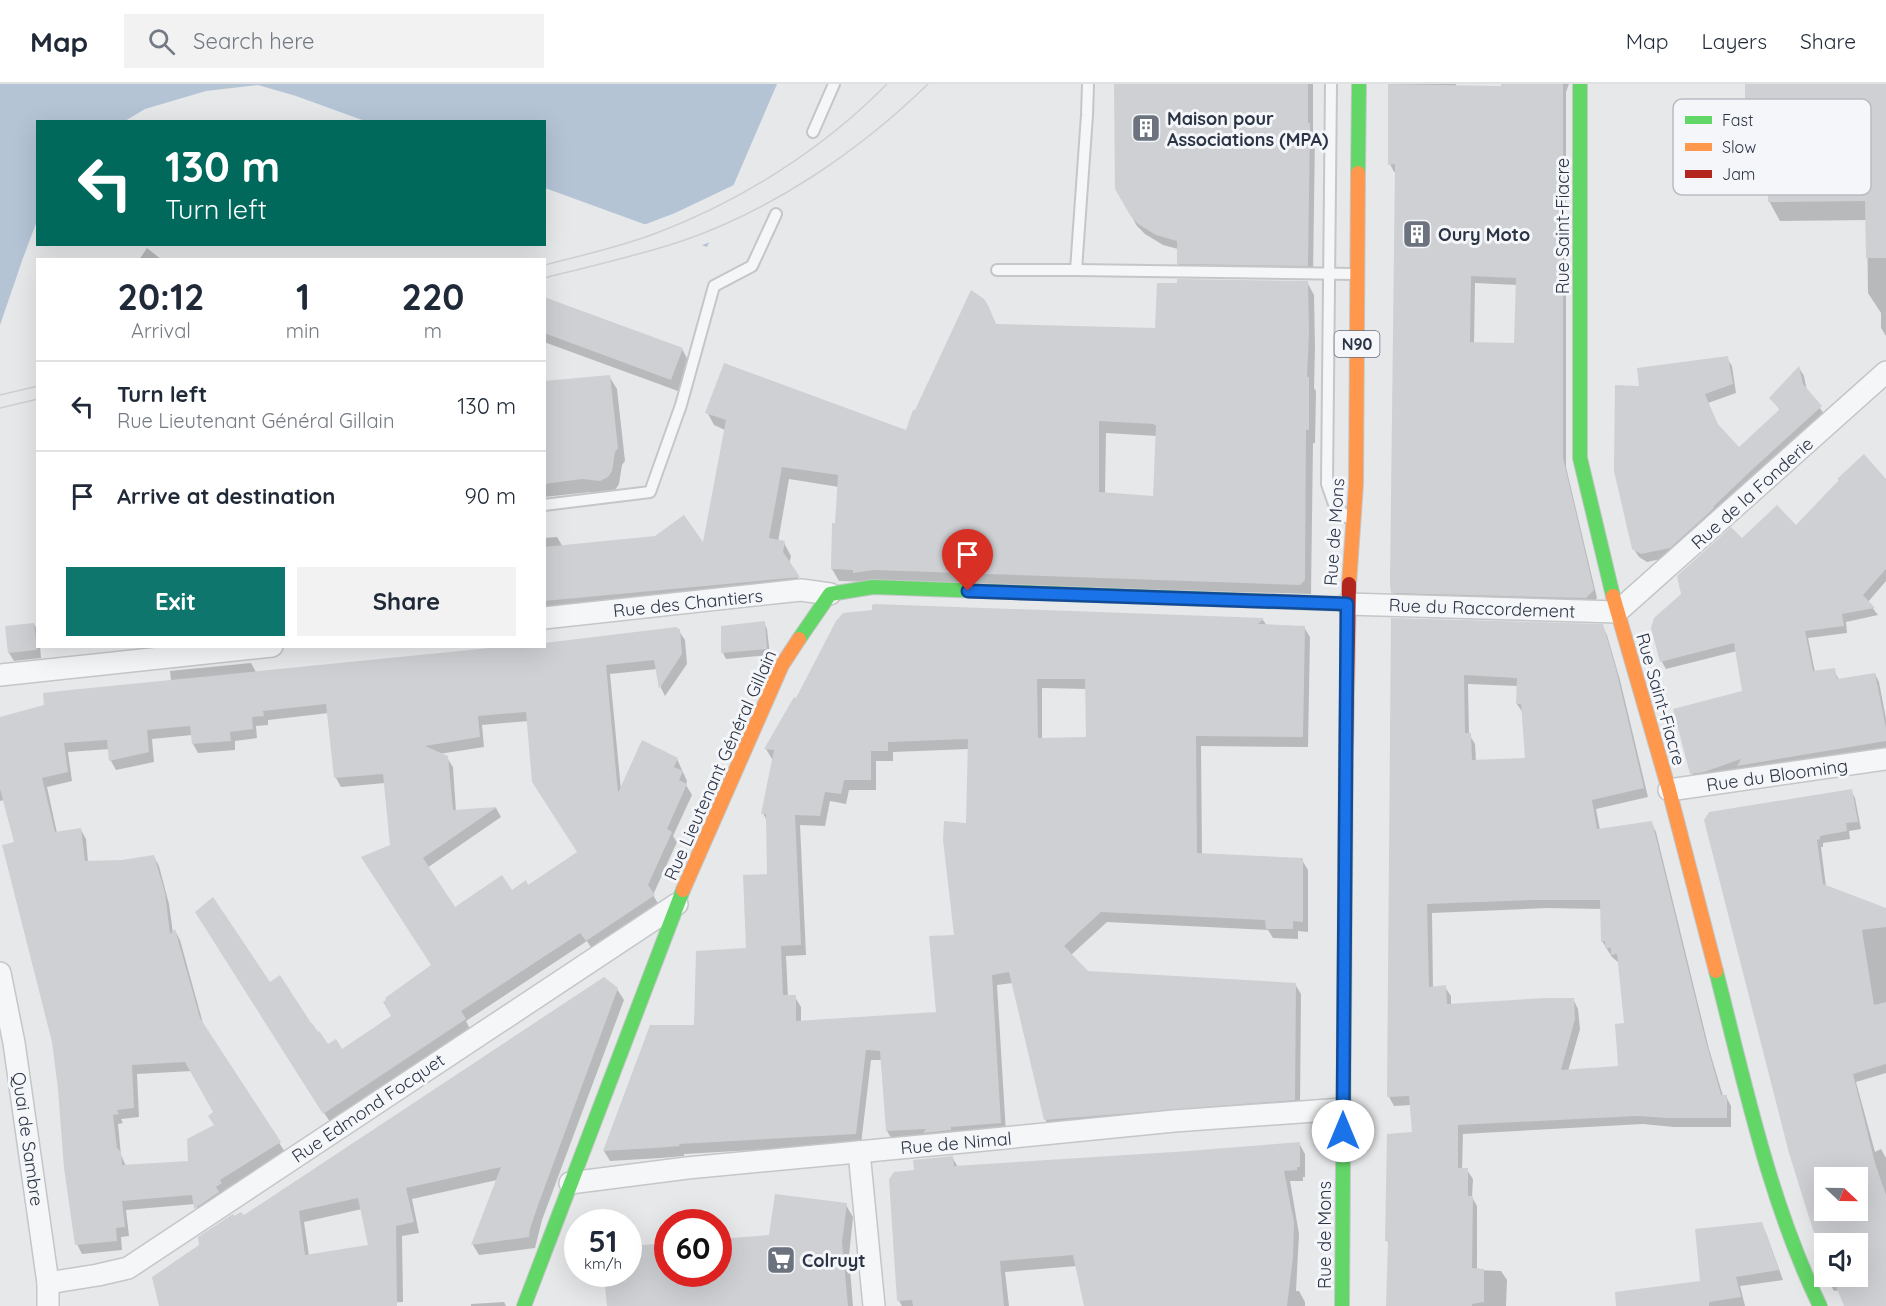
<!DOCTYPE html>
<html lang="en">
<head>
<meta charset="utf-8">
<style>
  :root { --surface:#fff; --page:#f2f2f3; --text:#1f2937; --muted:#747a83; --line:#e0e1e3; --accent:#0f766e }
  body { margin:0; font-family:Quicksand,sans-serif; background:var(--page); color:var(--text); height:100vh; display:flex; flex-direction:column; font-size:22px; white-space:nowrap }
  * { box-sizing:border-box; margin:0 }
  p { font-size:20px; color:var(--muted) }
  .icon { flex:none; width:33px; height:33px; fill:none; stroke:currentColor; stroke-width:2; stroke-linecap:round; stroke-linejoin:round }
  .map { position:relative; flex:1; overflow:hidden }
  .side { position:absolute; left:36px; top:174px; width:510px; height:390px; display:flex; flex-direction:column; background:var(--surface); border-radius:0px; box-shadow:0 6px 24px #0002 }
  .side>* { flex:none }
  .top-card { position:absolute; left:36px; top:36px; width:510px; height:126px; border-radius:0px; box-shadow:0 6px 24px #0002; background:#00695c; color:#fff; overflow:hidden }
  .needle { width:39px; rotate:112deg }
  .buttons { position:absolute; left:1814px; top:1083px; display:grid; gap:12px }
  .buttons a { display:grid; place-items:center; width:54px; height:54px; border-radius:0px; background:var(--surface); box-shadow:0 6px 24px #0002; font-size:30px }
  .speed { position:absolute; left:564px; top:1125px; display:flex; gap:12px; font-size:30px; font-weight:700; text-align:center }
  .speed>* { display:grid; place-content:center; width:78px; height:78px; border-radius:50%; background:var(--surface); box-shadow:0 6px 24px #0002; line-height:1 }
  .speed small { font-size:15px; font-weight:400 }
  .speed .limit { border:9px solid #d22; background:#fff; color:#111 }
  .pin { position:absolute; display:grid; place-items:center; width:51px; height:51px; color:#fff; margin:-62px -26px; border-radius:50% 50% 50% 0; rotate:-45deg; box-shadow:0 0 6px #0007 }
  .pin .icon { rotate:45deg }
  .me { position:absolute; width:66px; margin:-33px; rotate:0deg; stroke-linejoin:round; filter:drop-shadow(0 0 4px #0008) }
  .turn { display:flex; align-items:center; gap:21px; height:126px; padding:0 30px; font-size:27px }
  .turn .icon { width:78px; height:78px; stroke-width:2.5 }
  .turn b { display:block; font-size:42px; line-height:51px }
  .eta { display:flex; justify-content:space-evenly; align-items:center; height:102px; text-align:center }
  .eta b { font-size:36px; font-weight:800; line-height:42px }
  .button { display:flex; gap:12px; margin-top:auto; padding:12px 30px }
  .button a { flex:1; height:69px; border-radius:0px; background:var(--accent); color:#fff; font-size:24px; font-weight:800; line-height:69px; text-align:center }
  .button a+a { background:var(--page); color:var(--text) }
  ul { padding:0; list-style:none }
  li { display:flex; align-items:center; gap:18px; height:90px; padding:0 30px; border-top:2px solid var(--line) }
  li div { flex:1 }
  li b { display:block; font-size:22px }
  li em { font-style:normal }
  header { display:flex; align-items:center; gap:36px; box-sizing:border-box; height:84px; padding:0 30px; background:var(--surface); border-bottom:2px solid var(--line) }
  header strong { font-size:28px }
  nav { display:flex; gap:33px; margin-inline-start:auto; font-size:21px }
  .search { width:420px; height:54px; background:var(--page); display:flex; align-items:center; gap:15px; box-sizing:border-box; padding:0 21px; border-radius:0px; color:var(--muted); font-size:22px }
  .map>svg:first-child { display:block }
</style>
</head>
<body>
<header>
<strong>Map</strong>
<div class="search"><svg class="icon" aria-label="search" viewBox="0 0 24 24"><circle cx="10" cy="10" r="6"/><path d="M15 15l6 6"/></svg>Search here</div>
<nav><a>Map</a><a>Layers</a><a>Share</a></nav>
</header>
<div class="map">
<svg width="1886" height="1222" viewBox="0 0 1886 1222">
  <rect width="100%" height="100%" fill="#e6e8ea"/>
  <polygon fill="#b4c4d5" points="0,0 777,0 707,163 545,104 544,38 365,37 296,12 258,1 206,7 145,25 125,37 38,38 37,137 23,174 0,241"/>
  <polygon fill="#e6e8ea" points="738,99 713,157 697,163 641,142 675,129"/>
  <g fill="#0003" fill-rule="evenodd">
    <polygon points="1116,0 1313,0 1313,47 1315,51 1313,192 1184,190 1178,180 1178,165 1163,161 1145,150 1137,142 1117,105"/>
    <path d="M1390,0H1456V3H1502V0H1569L1566,8V383L1597,514L1591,522L1397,516L1393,508L1396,88H1394L1390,80ZM1475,199L1517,201L1515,261L1474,260Z"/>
    <polygon points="1746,0 1886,0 1886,252 1881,244 1881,229 1868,209 1867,136 1780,137 1769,117 1769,44 1758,44 1746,24"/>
    <polygon points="147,164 162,176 139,176"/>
    <path d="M1307,198L1314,211L1315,263L1314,304L1316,307L1315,359H1313L1311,510L839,497L832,485L839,403L789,395L778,458L784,459L791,472L789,480L806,506L544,531V454L557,453L563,463L704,462L725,346L714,341L707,328L907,348L988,224L997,242L1157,246ZM1106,349L1157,352L1154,414L1105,410Z"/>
    <polygon points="544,214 682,265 689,278 678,307 544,258"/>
    <polygon points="1727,274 1732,282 1736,309 1708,319 1719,343 1739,365 1780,326 1771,314 1799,284 1804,292 1807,307 1825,331 1675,472 1647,478 1639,473 1633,464 1640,304"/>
    <polygon points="609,292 617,305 625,377 622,381 619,400 615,406 607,409 590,408 544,413 544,299"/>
    <polygon points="1886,396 1886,497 1868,518 1878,531 1846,538 1847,549 1808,554 1815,588 1834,586 1839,596 1875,590 1879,598 1886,635 1886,665 1743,690 1740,684 1709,695 1696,697 1692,690 1744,608 1737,567 1666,585 1662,578 1653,544 1742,456 1796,443"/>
    <path d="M874,522L1263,536L1267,542L1304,543L1310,553L1308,663L1201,662L1202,770L1302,776L1308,786V848L1298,847V855L1273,854L1268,846L1107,838L1071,871L1087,888L1295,900L1301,910L1300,1026L1051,1045L1045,1035L1013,899L997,901L1006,1049L893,1057L887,1047L882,976H871L861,1060L684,1070V1072L661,1074L610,1077L604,1067L651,942L696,943L748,866L768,792L767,737L763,729L774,675H772L766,665L796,616L874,528ZM1042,604L1087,605V654L1042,656ZM969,665L968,740L956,853L937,929L801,938V923L795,913H788L786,872L806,871L800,741L825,742L830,717L846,720L849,706H876V677H893V668Z"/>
    <path d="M1392,536L1602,542L1607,551L1620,596L1648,713L1596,725L1600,746L1651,738L1656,748L1709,965L1723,1012H1726L1731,1022V1043H1674L1643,1040L1463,1050L1462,1086H1467L1473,1095L1472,1113L1477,1122V1186L1501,1187L1507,1196L1506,1222H1388L1389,1160L1387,1157L1413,1050L1411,1021L1394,1022L1389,1013ZM1468,600L1518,602L1517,620L1523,629L1527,676L1476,678L1475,660L1469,650ZM1547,824L1602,825V857L1612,873L1619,879L1626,941L1620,983L1568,987L1580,945L1578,925L1573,915L1451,921V912L1445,903L1433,904L1432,829Z"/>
    <polygon points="764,539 767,545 770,571 726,575 723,569 722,543"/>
    <polygon points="34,540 38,547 38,562 40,562 41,574 14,577 9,569"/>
    <path d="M679,547L685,556L687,580L665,612L661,604L657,585L610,590L621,706L677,675L687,697L686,701L692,711L673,752L677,758L653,811L659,821L592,865L587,857L466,937L470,945L330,1038L202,838L270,900L310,941L328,962L341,967L393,932L433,882L391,762L385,699L341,703L336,694L329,629L268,636V641L256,642L257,654L235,657V666L198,669L193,660L192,651L152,655L154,678L116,686L111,677L110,665L68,668L72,697L47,703L57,749L81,746L86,755L88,778L122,777L154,773L159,782L169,820L173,849L175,847L180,856L204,943L285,1068L224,1106L226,1109L201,1133L195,1120L126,1126L129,1152L121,1153L122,1166L82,1170L77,1160L53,957L16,759L4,716L0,717V635L171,597L170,587L251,579L256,588L544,562ZM529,637L579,768L528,803L454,825L427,784L501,733L496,724L456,728L453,683L447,674L439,670L484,663L482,641ZM192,987L215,1028L216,1042L190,1078L126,1082L121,1071L118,1040L123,1039L121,1035L139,1033L137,990Z"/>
    <path d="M1851,707L1855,714L1861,745L1849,747L1850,755L1823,759V763H1821L1826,803L1886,826V989L1856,998L1875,1068L1881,1065L1886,1074V1222H1846L1877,1200L1834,1207L1828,1196L1833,1192H1857V1160H1824V1169L1706,737ZM1824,1094H1857V1126H1824Z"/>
    <path d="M617,905L624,916L542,1136L535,1164L479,1171L473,1161L497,1096L412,1115L419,1149L402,1152L403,1218L320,1222H161L243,1133ZM362,1125L369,1162L309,1172L304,1138Z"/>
    <polygon points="1299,1059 1305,1070 1305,1093 1303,1093 1303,1097 1290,1097 1299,1150 1296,1207 1299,1207 1305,1218 1305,1222 1085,1222 1077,1182 1005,1188 1009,1222 902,1222 899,1217 916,1087 952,1073 958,1083 1190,1069"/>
    <polygon points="846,1121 853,1133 849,1172 853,1222 608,1222 605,1190 718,1190 770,1152"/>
    <polygon points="1761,1140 1766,1149 1783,1196 1740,1202 1745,1222 1622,1222 1702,1198"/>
    <polygon points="504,1218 506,1222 471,1222 471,1220"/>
  </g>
  <g fill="#ced0d3" fill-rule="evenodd">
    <polygon points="1114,0 1308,0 1308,39 1310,39 1308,182 1177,180 1177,157 1156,151 1138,140 1130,131 1115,105"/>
    <path d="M1388,0L1501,2V0H1563V374L1594,506L1586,514L1391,509L1390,500L1395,80L1388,81ZM1471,192L1516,194L1514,259L1470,258Z"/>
    <polygon points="1745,0 1886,0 1886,174 1866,174 1865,117 1768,118 1767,24 1745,25"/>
    <path d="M1177,195L1308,197L1309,249L1307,293H1309V346H1306L1305,496L1300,501L874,486L853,489V486L831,485L832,439H835L838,391L782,383L769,454L785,457L783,468L800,493L544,517V463L655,452L684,431L703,458L726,336L705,329L724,279L906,346L913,326H915L971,206L984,215L989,223L996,240L1155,244L1157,199H1177ZM1099,337L1154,340V341H1156L1153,412L1099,408Z"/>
    <polygon points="544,213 683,264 671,296 544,249"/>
    <polygon points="1728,272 1733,300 1705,310 1717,339 1739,363 1780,325 1769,314 1799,282 1803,300 1822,322 1756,382 1713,423 1714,424 1670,464 1641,470 1632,465 1614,387 1615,301 1639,302 1637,284"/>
    <polygon points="610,291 618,364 615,368 612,387 608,393 600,397 582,395 544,400 544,297"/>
    <polygon points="1864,370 1886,395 1886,485 1863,511 1875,524 1842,530 1844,542 1805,547 1813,587 1835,584 1837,595 1875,589 1886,644 1886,657 1737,682 1741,675 1704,688 1690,690 1673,625 1742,607 1734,559 1660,578 1651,544 1654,534 1681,510 1677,492 1731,443 1742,454 1777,421 1796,441 1839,396 1837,395"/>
    <path d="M874,520L1264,534L1258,540L1305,542L1303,653L1196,652L1197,769L1303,774V838L1293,837V845H1266L1265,836L1101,828L1064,862L1088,887L1296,899L1295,1016L1044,1036L1009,888L992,891L1001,1039L951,1043V1046L923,1049L926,1045L886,1047L880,967L866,966L856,1050L679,1060L680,1062L654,1064L603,1067L650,941H694L696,867L746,864L743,791L767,790L766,730H761L774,666L764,665L794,613L796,614L836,537L843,529L872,526V521ZM1037,595H1085L1086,653L1038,654ZM968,655L966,739L944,737L943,756L954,851L929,852L936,928L796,937V911H783L781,862L801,861L795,731L820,732L825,708L841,710L844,696H871V667H888V658Z"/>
    <path d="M1391,534L1603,540L1616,585L1644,704L1592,716L1597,745L1652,737L1705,954L1721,1011H1727V1034H1668L1637,1032L1458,1041V1084H1468V1112H1473L1472,1184L1484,1185V1218L1472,1220V1222H1386L1388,1157H1385L1387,1050L1412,1048L1409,1012L1387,1013ZM1464,591L1517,594L1516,620H1521L1525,674L1472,676L1471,649H1465ZM1534,816H1600L1601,858L1605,857V864H1611V871L1617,870L1624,939L1615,940L1618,982L1561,986L1575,935L1574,914H1545L1447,920L1446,901L1429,903L1427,820Z"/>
    <polygon points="765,537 767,565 721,569 721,542"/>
    <polygon points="34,539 37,566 8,569 5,542"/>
    <path d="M677,543L678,545H680L682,570L659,605L654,576L606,581L618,709L642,656L678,674L674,683L683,687L679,696L687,700L667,745L672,748L648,801L655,811L586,857L580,849L461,927L466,935L323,1030L195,828L213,813L270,898L280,891L311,939H312L318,948L319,947L328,960L336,955L342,965L391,932L383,918L386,916L385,914L431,881L361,773L390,761L383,690L334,694L326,620L263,627L264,632L252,633L253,645L230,648L231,657L192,660L190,642L147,646L149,668L109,677L107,656L64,659L68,688L42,694L55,748L81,744L85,777L122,776L154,771L165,809L170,850L175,845L200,934L281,1058L220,1096L222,1099L216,1103L219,1108L194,1125L192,1111L122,1117L125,1143L116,1144L117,1157L75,1161L64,1084L58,1005L52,958L2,761L14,758L0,705V633L44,621L43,609L60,607L510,562H544V559ZM526,628L532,698L577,768L528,801L526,796L512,806L502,791L455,823L423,774L497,723L453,726L448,672L425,662L480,653L478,632ZM185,978L213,1028L208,1032L214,1041L187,1055L188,1077L122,1081L121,1068L117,1064L113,1031L119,1030L117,1026L134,1024L132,981Z"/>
    <path d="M1852,705L1858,738L1846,739L1847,747L1820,752V755L1817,756L1823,800L1886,824V843L1862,846L1874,921L1886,918V980L1853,990L1875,1079L1886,1111V1222H1844L1832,1192H1857V1160H1824V1173L1813,1146L1789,1069L1704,736L1709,728ZM1824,1094H1857V1126H1824Z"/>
    <path d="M604,893L618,904L537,1124L530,1145L529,1153L471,1161L501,1083L406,1104L414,1138L396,1142L397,1222H159L152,1193L199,1161L198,1153L233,1130L234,1132L241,1128L244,1131ZM358,1114L368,1161L305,1171L299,1127Z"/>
    <polygon points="1300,1058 1300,1083 1297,1083 1297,1086 1284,1087 1294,1138 1293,1173 1287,1222 1084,1222 1073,1171 1000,1177 1004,1222 913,1222 912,1216 897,1217 889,1095 894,1088 914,1086 913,1076 953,1072 954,1082 1189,1067"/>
    <polygon points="775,1110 847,1119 842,1158 848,1222 607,1222 604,1190 628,1190 628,1162 668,1159 668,1190 718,1190 718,1155 769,1151"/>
    <polygon points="1762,1138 1779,1186 1736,1193 1741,1213 1709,1218 1709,1222 1616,1222 1615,1208 1700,1197 1695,1145"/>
  </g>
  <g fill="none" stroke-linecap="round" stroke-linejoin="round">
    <g stroke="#c4c6c8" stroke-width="14">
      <g id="lane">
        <polyline points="1331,0 1327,400 1334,420 1348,434"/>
        <polyline points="813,48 834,0"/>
        <polyline points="997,186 1076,186 1087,31 1088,0"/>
        <polyline points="1076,186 1354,190"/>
        <polyline points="544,421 650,408 681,321 714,202 752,182 776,130"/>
      </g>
    </g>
    <g stroke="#c4c6c8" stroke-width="24">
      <g id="street">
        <polyline points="1347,520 1617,528 1886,288"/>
        <polyline points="544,534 801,506 830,510"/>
        <polyline points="0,591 272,562"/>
        <polyline points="1669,706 1886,675"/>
        <polyline points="0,889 14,959 48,1199 48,1222"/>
        <polyline points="859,1068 874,1222"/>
        <polyline points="570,1099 687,1084 974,1057 1174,1037 1343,1025"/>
        <polyline points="48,1199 98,1191 128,1184 677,820"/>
      </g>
    </g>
    <g stroke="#c4c6c8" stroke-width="16">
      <g id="fast">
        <polyline points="1580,0 1580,374 1613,512"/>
        <polyline points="1358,89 1359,0"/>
        <polyline points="799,555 830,510 873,503 1347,520"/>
        <path d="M1716,887C1745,1000 1769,1117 1820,1222"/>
        <polyline points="524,1222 683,806"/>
        <polyline points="1342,1222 1346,664"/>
      </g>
    </g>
    <g stroke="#c4c6c8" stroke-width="16">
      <g id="slow">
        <polyline points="1349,500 1356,400 1358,89"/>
        <polyline points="1613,512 1669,706 1716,887"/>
        <polyline points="683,806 782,581 799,555"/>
      </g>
    </g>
    <g stroke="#c4c6c8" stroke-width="16">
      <polyline id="jam" points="1346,664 1349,500"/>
    </g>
    <use href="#lane" stroke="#f5f6f7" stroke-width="10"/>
    <use href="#street" stroke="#f5f6f7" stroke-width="21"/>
    <use href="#fast" stroke="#63d668" stroke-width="14"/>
    <use href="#slow" stroke="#ff974d" stroke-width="14"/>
    <use href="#jam" stroke="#b3261e" stroke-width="14"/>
    <g stroke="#cecfd2" stroke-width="1.5">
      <path d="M544,181C581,172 619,163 654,150C741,117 822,66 887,0"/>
      <path d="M544,194C591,182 637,172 682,157C774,125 858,68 928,0"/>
      <polyline points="0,311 38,302"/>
      <polyline points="0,324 38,315"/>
    </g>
  </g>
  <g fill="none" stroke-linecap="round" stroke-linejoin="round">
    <g stroke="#114b97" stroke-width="15">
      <polyline id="route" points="968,507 1347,520 1343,1047"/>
    </g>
    <use href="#route" stroke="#1a73e8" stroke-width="10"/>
  </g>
  <defs>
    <g id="building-square" transform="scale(1.5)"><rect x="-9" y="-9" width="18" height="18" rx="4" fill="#6c737f" stroke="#f4f6f9"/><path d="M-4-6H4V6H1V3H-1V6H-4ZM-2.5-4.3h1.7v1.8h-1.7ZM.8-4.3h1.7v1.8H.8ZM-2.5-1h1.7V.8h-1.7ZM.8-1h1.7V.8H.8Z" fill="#fff"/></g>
    <g id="supermarket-square" transform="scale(1.5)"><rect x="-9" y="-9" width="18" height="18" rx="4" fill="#6c737f" stroke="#f4f6f9"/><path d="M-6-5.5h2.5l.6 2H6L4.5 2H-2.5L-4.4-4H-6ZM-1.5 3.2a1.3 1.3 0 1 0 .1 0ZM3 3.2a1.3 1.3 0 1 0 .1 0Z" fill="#fff"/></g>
  </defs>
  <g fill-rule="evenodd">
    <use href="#building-square" x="1146" y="44"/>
    <use href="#building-square" x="1417" y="150"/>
    <use href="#supermarket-square" x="781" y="1176"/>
  </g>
  <g text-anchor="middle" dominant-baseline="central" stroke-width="6" stroke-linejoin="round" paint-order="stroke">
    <rect fill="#f4f6f9" stroke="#676e7b" stroke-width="1.5" x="1334.5" y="247" width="45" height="26" rx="4.5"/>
    <g font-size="16" font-weight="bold" fill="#2b3445">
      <text x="1357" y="260">N90</text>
    </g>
    <g font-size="18" font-weight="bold" fill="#2b3445" stroke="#f4f6f9" text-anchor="start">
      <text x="1167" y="34">Maison pour<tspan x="1167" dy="21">Associations (MPA)</tspan></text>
      <text x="1438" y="150">Oury Moto</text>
      <text x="802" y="1176">Colruyt</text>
    </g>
    <g font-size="18" fill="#2b3445" stroke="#f4f6f9">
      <text transform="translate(1562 142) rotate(-90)">Rue Saint-Fiacre</text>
      <text transform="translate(1752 409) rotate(-42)">Rue de la Fonderie</text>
      <text transform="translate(1334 448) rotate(-86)">Rue de Mons</text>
      <text transform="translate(688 519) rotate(-6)">Rue des Chantiers</text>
      <text transform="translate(1482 524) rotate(2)">Rue du Raccordement</text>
      <text transform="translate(1661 615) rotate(74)">Rue Saint-Fiacre</text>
      <text transform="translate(720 681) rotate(-66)">Rue Lieutenant Général Gillain</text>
      <text transform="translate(1777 691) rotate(-8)">Rue du Blooming</text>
      <text transform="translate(368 1024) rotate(-34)">Rue Edmond Focquet</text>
      <text transform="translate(28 1055) rotate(82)">Quai de Sambre</text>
      <text transform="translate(956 1059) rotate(-5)">Rue de Nimal</text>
      <text transform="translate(1324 1151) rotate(-90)">Rue de Mons</text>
    </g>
  </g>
  <rect x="1673" y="15" width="198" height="96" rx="9" fill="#f4f6f9" stroke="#b8bcc3" stroke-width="1.5"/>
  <rect x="1685" y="32" width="27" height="8" fill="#63d668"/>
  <rect x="1685" y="59" width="27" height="8" fill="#ff974d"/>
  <rect x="1685" y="86" width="27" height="8" fill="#b3261e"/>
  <g font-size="16" fill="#2b3445">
    <text x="1722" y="42">Fast</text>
    <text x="1722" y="69">Slow</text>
    <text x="1722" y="96">Jam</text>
  </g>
</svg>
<div class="buttons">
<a><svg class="needle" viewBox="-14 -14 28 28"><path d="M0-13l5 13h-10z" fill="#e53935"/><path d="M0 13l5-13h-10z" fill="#747a83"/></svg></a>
<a><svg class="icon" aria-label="sound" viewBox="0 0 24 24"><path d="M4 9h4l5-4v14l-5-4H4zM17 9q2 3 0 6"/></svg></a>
</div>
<div class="speed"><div>51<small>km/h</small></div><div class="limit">60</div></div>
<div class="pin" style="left:968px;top:507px;background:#d93025"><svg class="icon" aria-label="arrive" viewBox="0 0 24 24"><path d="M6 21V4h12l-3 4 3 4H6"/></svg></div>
<svg class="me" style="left:1343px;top:1047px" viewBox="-20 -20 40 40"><circle r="19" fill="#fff"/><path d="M0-13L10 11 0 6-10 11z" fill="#1a73e8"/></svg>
<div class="top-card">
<div class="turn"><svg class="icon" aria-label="left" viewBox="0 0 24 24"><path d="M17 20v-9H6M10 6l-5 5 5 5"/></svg><div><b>130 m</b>Turn left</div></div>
</div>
<section class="side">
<div class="eta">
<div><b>20:12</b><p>Arrival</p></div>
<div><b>1</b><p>min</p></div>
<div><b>220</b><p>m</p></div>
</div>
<ul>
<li><svg class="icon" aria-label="left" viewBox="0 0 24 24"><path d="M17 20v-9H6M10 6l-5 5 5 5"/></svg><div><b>Turn left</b><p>Rue Lieutenant Général Gillain</p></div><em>130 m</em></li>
<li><svg class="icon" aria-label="arrive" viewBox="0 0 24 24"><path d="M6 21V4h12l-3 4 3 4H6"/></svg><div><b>Arrive at destination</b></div><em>90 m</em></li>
</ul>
<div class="button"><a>Exit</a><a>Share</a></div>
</section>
</div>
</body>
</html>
